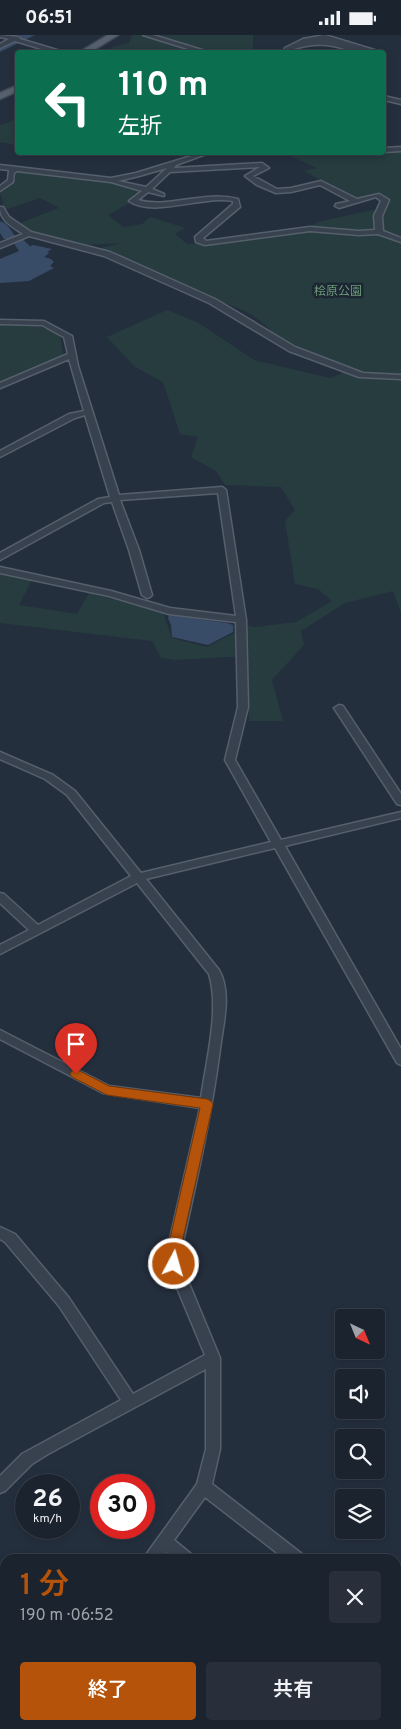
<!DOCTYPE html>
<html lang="ja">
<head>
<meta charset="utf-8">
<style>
  :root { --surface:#1b232e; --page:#282f3a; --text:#f1f3f6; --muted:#a0a4aa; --line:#39404a; --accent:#b45309 }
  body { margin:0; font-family:Overpass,"Noto Sans JP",sans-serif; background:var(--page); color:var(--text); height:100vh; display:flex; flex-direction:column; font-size:19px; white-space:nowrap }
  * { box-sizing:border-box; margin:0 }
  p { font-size:16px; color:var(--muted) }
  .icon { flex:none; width:28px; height:28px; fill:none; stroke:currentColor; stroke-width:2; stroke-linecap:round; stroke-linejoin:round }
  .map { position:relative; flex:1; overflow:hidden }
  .sheet { position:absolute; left:0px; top:1519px; width:401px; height:176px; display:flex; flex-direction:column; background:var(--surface); border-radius:15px 15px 0 0; box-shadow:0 2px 8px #0003,0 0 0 1px var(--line) }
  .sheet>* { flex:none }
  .banner { position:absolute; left:15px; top:15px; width:371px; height:105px; border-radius:5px; box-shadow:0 2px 8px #0003,0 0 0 1px var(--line); background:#0b6e4f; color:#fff; overflow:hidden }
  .needle { width:32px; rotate:137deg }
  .tools { position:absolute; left:335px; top:1274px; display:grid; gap:10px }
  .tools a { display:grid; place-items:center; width:50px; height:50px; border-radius:5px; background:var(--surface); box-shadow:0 2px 8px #0003,0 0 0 1px var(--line); font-size:25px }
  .speed { position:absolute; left:15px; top:1439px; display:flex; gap:10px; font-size:25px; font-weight:700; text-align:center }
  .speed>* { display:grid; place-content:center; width:65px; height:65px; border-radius:50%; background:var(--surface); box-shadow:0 2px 8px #0003,0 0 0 1px var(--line); line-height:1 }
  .speed small { font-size:12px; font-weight:400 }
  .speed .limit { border:8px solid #d22; background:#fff; color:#111 }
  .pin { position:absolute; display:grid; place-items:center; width:42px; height:42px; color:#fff; margin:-51px -21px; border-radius:50% 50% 50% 0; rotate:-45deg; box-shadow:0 0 5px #0007 }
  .pin .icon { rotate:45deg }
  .me { position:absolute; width:55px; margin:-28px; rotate:6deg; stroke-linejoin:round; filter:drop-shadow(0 0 4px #0008) }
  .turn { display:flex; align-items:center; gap:18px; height:105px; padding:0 20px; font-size:22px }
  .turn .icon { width:65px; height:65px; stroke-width:2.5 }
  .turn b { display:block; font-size:35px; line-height:42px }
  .round { display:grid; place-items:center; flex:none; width:52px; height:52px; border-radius:5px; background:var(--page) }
  .overview { display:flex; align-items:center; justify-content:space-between; height:85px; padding:0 20px }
  h1 { font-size:30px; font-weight:600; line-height:38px; color:var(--accent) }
  .button { display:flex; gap:10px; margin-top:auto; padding:10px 20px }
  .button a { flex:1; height:58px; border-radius:5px; background:var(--accent); color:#fff; font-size:20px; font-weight:600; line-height:58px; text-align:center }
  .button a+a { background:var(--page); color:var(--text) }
  .status { display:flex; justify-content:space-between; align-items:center; height:35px; padding:0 25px; background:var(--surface); direction:ltr }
  .status svg { height:14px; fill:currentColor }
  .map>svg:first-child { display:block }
</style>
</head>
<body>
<div class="status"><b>06:51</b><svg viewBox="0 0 49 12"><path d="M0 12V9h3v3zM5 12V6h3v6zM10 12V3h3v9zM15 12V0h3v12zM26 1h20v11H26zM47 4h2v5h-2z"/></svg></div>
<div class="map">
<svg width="401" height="1694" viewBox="0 0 401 1694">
  <rect width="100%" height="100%" fill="#242f3e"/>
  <g fill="#263c3f">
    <polygon points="132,0 253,0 253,17 102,18 113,12 129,8"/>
    <polygon points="17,84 17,110 0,107 0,90"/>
    <path d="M384,116H401V578L393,556L345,568L301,596L304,610L272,645L283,686H249L247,621L175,625L161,623L152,606L0,588V536L32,545L19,570L77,579L89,558L163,577L172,603L207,612L235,598L234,588L255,592L296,587L332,566L318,554L295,549L285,486L295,475L281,452L225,450L216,436L191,422L198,402L180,399L163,347L135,332L107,302L167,275L197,287L254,325L330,343L352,334L274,301C264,283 237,271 217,266L219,264L100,213L122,208L84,210L31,196L20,188L59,173L40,163L5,175L0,158L14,147L17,138C61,135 107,144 149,157L108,180L123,192L142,189L150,182L185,193L175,199L187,209L225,207L303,196L318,187L372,175L380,176L385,165L377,160L356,164L304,136L317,133L284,118Z"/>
    <polygon points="0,289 36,290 60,300 63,320 0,347"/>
  </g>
  <g fill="#394c67">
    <polygon points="33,210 52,214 48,216 49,218 44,222 51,224 54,227 50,231 54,233 29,246 0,248 0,224"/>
    <polygon points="169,580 227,588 233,590 233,597 208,610 172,602 171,590 168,583"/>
  </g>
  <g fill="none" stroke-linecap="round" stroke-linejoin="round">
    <g fill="#394c67" fill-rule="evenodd">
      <polygon points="21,0 35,0 0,17 0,10"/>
      <path d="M0,186C7,188 11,195 15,201L14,204H4L0,198Z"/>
      <path d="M19,203C25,205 27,208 31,213L29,216H19L13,207L14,204Z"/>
    </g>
    <g stroke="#565f6c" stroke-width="3">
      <g id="minor">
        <polygon points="0,0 19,2 20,4 67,18 55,18 15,6 0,13 0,9 9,4 0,2"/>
        <polygon points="143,0 153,0 212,18 201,18"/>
        <path d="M325,0L381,17C343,22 337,0 290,15L289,18H283L285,13L303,4Z"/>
        <polygon points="384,61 401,65 401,69 384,65"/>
        <polygon points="401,112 401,116 384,117 384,113"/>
        <path d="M201,118H209L176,130L174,133L262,128L269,133L253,141L277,154L291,153L321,146L357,164L379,159L389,165L382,181L383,196L401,203V207L378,199L359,200L310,196L205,210L196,207L195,202L233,169V166C203,160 154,183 129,166L142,156L111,147L17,136L14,138L13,147L0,156V151L8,145L9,135L0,134V130L111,143L136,138ZM260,132L245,141L257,150L276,158L291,157L320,150L350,166L336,169L335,171L339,173L376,162L381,166L374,181L375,195L359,196L310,192L206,206L203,203L240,172L238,164C204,155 168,174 138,165L148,157L164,161V159L152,154L170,137ZM167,133L146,152L118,146L139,141Z"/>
        <path d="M0,172H3L9,182L31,197L110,217L215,264L295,312L363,338L401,340V344L359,342L289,316L209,268L104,221L29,201L0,213V208L23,199C12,191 0,186 0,172Z"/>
        <path d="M0,285L44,286L72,301L78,331L119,460L222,452L226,455L246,585L248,672L235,725L281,805L401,777V783L285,811L401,1014V1030L397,1028L275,813L146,844L219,935C232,958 223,989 220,1014C211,1084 195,1152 180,1221L181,1229L220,1323V1414L212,1449L302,1519L305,1524H285L205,1462L174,1505L191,1519L194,1524H174L166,1517L160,1524H143L197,1449L206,1414V1334L48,1419L32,1429L5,1456L0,1458V1441L22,1419L121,1365L59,1271L5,1207L0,1204V1192L15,1199L69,1263L133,1359L205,1320L167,1229L166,1221L200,1073L103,1058L0,1004V995L109,1051L201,1063C206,1027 220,974 209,939L137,848L0,919V910L29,895L0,868V858L4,859L38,890L131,841L67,760L45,744L0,724V717L53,740L75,756L141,838L271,807L225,725L238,672L236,587L169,579L109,561L0,538V532L111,556L170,573L236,581L218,458L120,465L139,515L152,560L150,562L147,563L142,560L129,515L112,467L104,468L0,525V518L98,464L110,462L85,380L75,383L0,422V416L69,379L84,376L69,324L0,353V348L68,319L64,302L42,290L0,289Z"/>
        <polygon points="339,670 343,671 401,759 401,770 397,769 334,673"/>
        <polygon points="0,1561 5,1563 5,1578 0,1576"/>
        <polygon points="401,1586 401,1601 396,1602 396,1587"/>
        <polygon points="396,1651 401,1653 401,1678 396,1676"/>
        <polygon points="18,1690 36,1690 35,1694 17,1694"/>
        <polygon points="244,1690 261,1690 260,1694 243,1694"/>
      </g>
    </g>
    <g stroke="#414a57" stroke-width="3">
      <g id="major">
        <polygon points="108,0 118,0 89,18 78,18"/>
        <polygon points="18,50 18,56 0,64 0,58"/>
      </g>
    </g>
    <use href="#minor" fill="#38414e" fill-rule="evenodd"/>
    <use href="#major" fill="#56606e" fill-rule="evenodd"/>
  </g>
  <polygon fill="#b45309" stroke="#753606" points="76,1034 109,1051 207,1064 211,1066 213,1069 179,1221 181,1229 178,1233 174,1234 169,1233 166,1221 200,1073 107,1060 72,1042 70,1039 72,1036"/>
  <g text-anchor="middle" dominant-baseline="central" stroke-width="5" stroke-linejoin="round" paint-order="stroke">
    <g font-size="12" fill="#6b9a76" stroke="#1d2633">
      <text x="338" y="257">桧原公園</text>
    </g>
  </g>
</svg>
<div class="tools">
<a><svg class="needle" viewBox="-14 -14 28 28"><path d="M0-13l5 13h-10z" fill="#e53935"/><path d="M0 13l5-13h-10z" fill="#a0a4aa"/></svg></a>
<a><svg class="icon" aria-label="sound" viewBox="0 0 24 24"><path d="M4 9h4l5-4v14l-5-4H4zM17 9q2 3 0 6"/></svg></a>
<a><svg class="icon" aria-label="search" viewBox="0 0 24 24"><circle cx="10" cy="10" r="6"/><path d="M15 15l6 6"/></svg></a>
<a><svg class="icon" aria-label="layers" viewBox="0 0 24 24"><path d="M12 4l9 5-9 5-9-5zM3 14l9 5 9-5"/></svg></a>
</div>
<div class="speed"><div>26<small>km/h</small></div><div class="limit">30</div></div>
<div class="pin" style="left:76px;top:1039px;background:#d93025"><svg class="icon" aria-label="arrive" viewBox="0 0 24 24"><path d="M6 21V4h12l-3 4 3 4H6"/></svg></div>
<svg class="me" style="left:174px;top:1229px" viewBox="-20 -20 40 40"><circle r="17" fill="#b45309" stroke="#fff" stroke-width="3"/><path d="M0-11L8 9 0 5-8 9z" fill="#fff"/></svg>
<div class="banner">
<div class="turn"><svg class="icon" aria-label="left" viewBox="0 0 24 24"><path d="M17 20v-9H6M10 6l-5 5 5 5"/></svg><div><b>110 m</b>左折</div></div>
</div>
<section class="sheet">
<div class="overview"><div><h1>1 分</h1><p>190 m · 06:52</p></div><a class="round"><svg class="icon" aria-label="close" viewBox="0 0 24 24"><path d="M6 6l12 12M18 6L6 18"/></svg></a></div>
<div class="button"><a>終了</a><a>共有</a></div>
</section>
</div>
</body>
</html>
